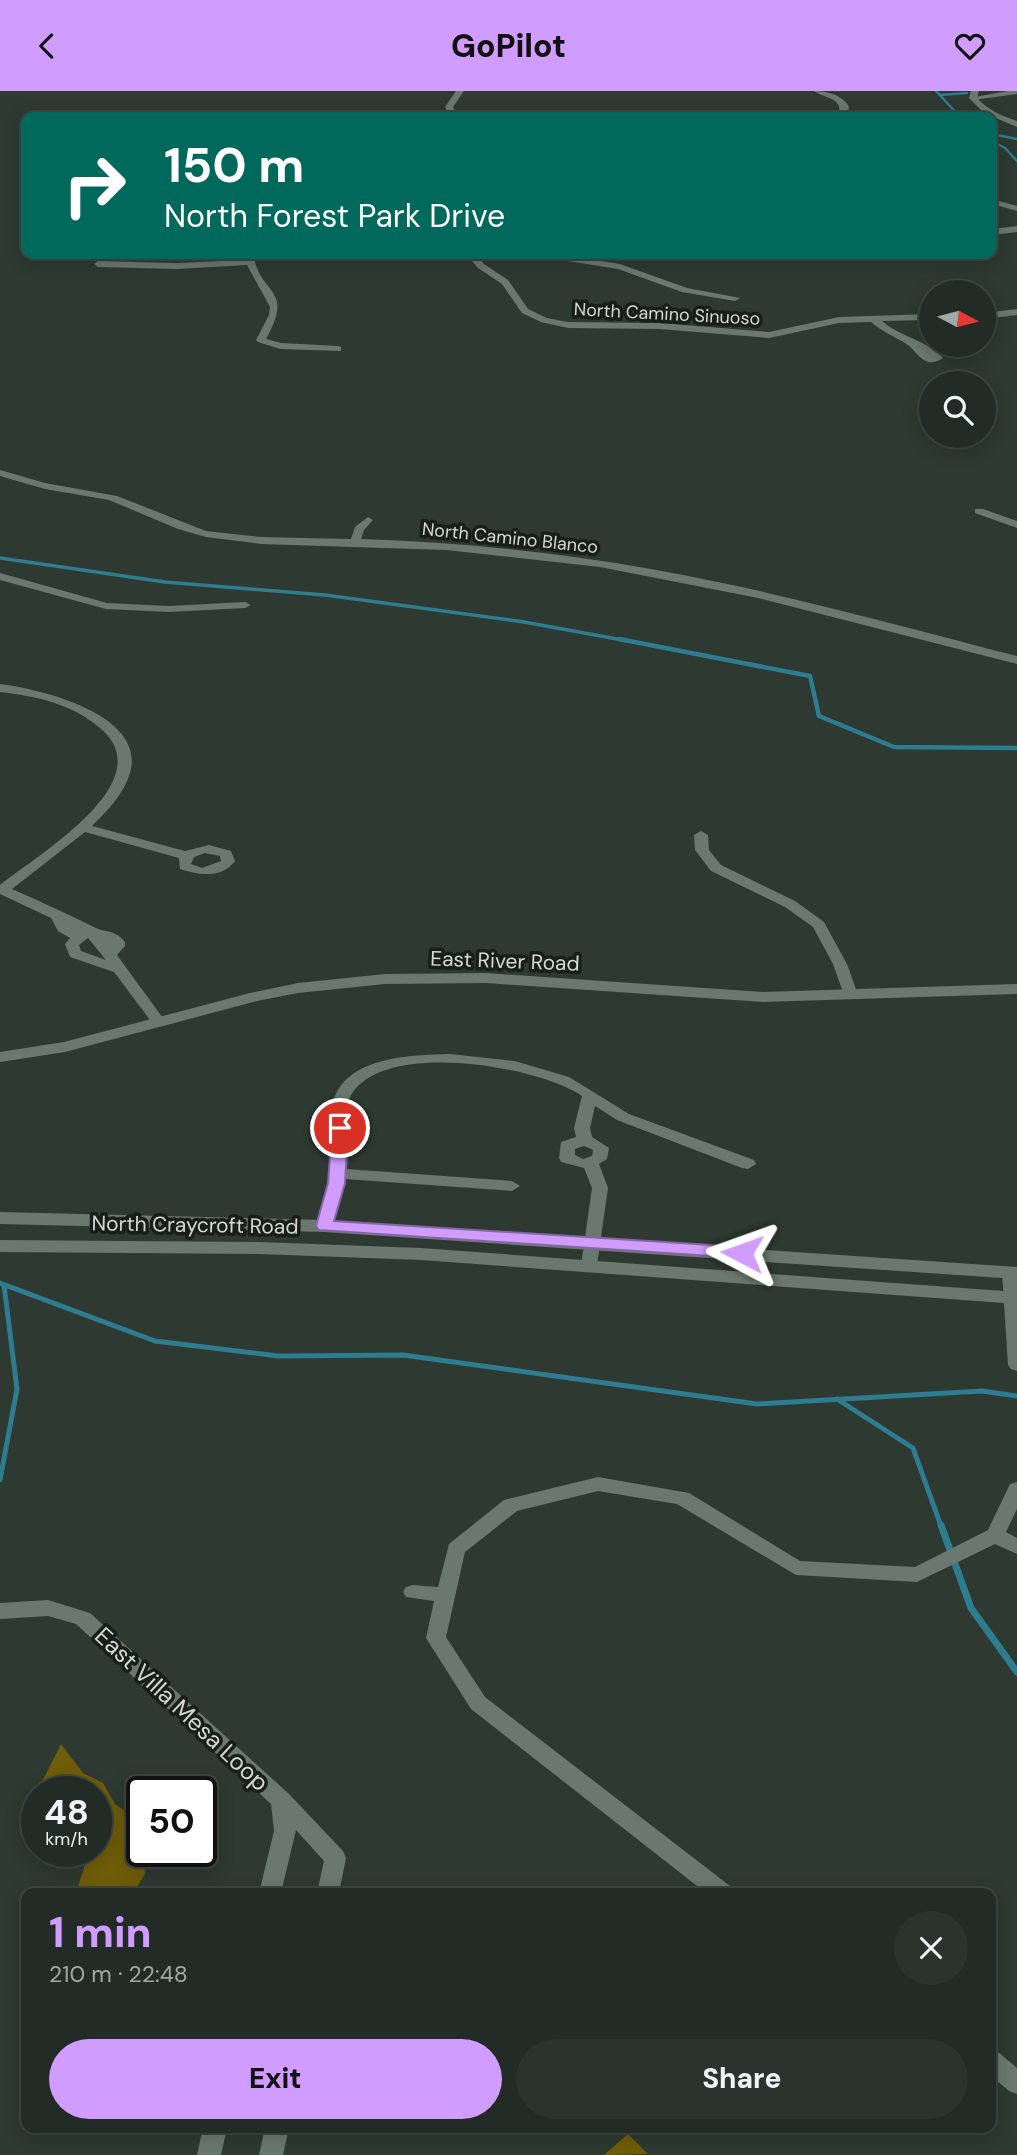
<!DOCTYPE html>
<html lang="en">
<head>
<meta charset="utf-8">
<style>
  :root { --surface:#222b25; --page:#2a332d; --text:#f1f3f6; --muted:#a2a7a7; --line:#3f4742; --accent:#d09dfe }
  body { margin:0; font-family:"DM Sans",sans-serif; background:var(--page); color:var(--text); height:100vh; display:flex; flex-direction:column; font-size:26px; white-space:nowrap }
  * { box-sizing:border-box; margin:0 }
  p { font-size:23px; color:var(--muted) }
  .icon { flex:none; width:38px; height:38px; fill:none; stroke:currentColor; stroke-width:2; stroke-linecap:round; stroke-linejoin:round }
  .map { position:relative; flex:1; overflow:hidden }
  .panel { position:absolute; left:21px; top:1797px; width:975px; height:245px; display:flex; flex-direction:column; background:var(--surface); border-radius:14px; box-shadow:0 4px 18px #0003,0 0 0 2px var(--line) }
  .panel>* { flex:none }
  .guide { position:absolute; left:21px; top:21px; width:976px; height:147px; border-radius:14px; box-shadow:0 4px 18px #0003,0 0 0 2px var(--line); background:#00695c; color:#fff; overflow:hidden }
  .needle { width:46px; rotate:97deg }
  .fabs { position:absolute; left:919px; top:189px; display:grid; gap:14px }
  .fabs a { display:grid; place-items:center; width:77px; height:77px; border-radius:50%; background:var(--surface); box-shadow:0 4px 18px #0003,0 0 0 2px var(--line); font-size:35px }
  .speed { position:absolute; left:21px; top:1685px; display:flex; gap:14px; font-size:35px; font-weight:700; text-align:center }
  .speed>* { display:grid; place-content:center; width:91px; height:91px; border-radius:50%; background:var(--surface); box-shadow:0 4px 18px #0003,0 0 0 2px var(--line); line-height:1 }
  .speed small { font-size:18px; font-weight:400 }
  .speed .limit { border:4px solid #111; border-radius:10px; background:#fff; color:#111 }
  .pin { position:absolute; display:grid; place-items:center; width:60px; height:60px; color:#fff; margin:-30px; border:4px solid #fff; border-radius:50%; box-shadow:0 2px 7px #0007 }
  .me { position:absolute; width:77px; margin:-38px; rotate:274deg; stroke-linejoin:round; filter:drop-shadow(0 0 5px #0008) }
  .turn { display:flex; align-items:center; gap:24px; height:147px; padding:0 28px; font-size:32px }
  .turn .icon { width:91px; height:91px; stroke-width:2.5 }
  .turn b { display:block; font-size:49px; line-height:60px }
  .round { display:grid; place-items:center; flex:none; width:74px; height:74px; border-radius:37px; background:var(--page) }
  .overview { display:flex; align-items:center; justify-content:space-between; height:119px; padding:0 28px }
  h1 { font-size:42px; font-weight:800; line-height:52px; color:var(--accent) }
  .button { display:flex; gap:14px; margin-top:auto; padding:14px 28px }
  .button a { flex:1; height:80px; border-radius:42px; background:var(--accent); color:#111; font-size:28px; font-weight:800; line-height:80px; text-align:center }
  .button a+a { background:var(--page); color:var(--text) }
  header { display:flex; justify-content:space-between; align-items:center; height:91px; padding:0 28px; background:var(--accent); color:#111; font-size:32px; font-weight:800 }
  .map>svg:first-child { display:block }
</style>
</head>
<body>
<header><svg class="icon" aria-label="back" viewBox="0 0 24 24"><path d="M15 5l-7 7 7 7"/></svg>GoPilot<svg class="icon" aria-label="heart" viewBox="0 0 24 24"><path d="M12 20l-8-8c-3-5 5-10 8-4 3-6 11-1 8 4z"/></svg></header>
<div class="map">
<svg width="1017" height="2064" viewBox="0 0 1017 2064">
  <rect width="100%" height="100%" fill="#2d3931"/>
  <g fill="#705d09">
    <polygon points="61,1653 83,1682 103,1692 115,1713 142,1733 145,1783 133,1802 76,1802 89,1761 96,1760 96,1701 32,1698 43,1689"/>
    <polygon points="628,2043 648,2063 604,2064"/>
  </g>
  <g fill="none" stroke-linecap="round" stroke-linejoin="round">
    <g stroke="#2e7c8f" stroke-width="2.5">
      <polyline points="936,0 960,26"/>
      <polyline points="940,4 967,2"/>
      <polyline points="992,43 1017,48"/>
      <polyline points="992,50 1005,57 1017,70"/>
    </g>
    <polyline stroke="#2e7c8f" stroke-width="3.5" points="0,467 165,491 325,504 524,531 628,550"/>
    <polyline stroke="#2e7c8f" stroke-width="4.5" points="619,548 810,585 819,625 894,656 1017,657"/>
    <g stroke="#2e7c8f" stroke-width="5">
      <polyline points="0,1192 155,1250 278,1265 403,1264 757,1313 982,1300 1017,1305"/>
      <polyline points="837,1308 913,1357 941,1435"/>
      <polyline points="0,1389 17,1298 4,1194"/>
    </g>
    <polyline stroke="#2e7c8f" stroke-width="7" points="941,1434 971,1517 1017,1581"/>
    <g fill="#6b786f" fill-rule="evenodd">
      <polygon points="456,0 464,0 453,16 459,26 451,26 445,16"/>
      <path d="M814,0C827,0 843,4 849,16L847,26H839C843,6 828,9 814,0Z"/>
      <polygon points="1008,0 1017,0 1017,3 973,9 969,7"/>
      <polygon points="637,23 645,24 646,26 634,26"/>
      <polygon points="992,108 1017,115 1017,120 992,113"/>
      <polygon points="1017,135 1017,141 992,144 992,138"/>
      <path d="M245,163H253C261,207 295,195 266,248L281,252L338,255L341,256V260L280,258L258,251L256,249L269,224L270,216L247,174L177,178L98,176L94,173L98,170L177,172L246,169Z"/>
      <path d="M466,163H475L484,173L508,189L528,218L547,227L568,231L659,232L769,241L839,226L931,223V229L882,230C900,246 927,249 943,267C924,280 918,260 905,252C892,244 884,242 871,231L839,232L769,247L659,238L568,237L541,231L522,222L502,193L478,177Z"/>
      <polygon points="539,163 557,163 620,173 687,197 740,207 735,210 682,201 618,178 543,166"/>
      <polygon points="1017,218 1017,224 984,228 984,222"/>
      <path d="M0,379L45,392L117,405L206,440L261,446L351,448L355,436L368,426L373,429L364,439L361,448C458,451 555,461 651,478C775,500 896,534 1017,565V573L758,507L600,476L446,459L261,453L206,446L178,438L109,409L45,398L0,385Z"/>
      <polygon points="975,418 983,418 1017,430 1017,437 975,422"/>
      <polygon points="0,482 107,512 169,515 245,511 251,514 245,517 169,521 106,518 0,489"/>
      <path d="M0,593C40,598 147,623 130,682C124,703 107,720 92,735L185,760L209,754L231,760L235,770C222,788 198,784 180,778L179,767L85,741L12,798C39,810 66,822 92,835C104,842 115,838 125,851V855L117,864L165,930L163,933H153L114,881L70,866L65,853L70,847L58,840L51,827L0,803V794C36,765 164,690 100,637C72,613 36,605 0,601ZM205,762L220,765L221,770L202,777L191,773L194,766ZM88,847L106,869L81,860L79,854Z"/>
      <polygon points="701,740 708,744 709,759 721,774 795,810 824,831 847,873 858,904 856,907 851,908 844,904 833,873 813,836 785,816 711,780 695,759 694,744"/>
      <path d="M450,963L515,970L569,986L629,1023L754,1069L756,1073L748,1078L742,1077L617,1029L595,1015L590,1037L592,1046L609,1057L607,1068L599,1073L608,1097L597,1174L595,1178H583L581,1174L592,1097L584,1077L561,1071L559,1067L561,1051L576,1046L574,1037L582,1005C538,975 384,948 351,1004C340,1024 350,1055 347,1078L512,1090L520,1095L512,1100L345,1088L332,1135L330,1139H318L316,1135C323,1113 330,1090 332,1066C334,1048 329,1030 333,1012C344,965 413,964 450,963ZM584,1055L593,1059L592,1065L583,1068L575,1064V1058Z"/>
      <polygon points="1010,1176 1017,1180 1017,1280 1011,1278 1008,1274 1002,1182"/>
      <polygon points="598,1386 689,1402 800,1470 915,1476 988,1439 1010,1393 1017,1391 1017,1418 1006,1441 1017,1447 1017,1463 995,1453 917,1491 796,1484 677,1413 598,1400 517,1420 465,1461 446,1546 485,1606 730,1795 733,1802 706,1802 471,1618 426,1547 434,1510 406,1506 403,1501 406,1496 413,1494 438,1496 449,1453 504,1409"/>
      <polygon points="48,1509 90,1522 289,1703 343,1760 346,1767 339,1802 317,1802 324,1770 296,1739 281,1802 259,1802 274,1740 271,1713 76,1533 48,1525 0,1528 0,1512"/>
      <polygon points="990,1958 998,1961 1017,1977 1017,2003 1009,2000 990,1984"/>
      <polygon points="203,2037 227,2037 221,2064 197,2064"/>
      <polygon points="265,2037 289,2037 283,2064 259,2064"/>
    </g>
    <g fill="#6b786f" fill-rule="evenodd">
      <path d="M971,0H979L977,7C988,19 1002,25 1017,30V36L984,22L969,7Z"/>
      <polygon points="486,882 763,901 1017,893 1017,903 763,911 486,892 385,893 298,902 257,910 65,961 0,971 0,961 64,951 250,902 298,892 385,883"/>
      <polygon points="0,1121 324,1129 1017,1176 1017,1188 324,1141 0,1133"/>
      <polygon points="0,1149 259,1151 421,1157 1017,1201 1017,1213 421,1169 259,1163 0,1161"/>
    </g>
  </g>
  <polygon fill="#d09dfe" stroke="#8766a5" stroke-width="2" points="340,1032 348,1037 345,1092 334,1130 742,1156 750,1162 742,1167 319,1139 316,1135 328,1092 332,1037"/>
  <g text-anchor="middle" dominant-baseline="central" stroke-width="7" stroke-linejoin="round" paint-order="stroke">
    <g font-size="18" fill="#d2d9d4" stroke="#191e1b">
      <text transform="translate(667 223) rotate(3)">North Camino Sinuoso</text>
      <text transform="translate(510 447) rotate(6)">North Camino Blanco</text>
    </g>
    <g font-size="21" fill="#d2d9d4" stroke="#191e1b">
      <text transform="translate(505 870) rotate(2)">East River Road</text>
      <text transform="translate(195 1134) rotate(1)">North Craycroft Road</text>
    </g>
    <g font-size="24" fill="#d2d9d4" stroke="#191e1b">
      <text transform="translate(182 1618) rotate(43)">East Villa Mesa Loop</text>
    </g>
  </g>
</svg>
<div class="fabs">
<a><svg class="needle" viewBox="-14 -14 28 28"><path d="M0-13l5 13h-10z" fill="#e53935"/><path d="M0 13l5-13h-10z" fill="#a2a7a7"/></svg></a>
<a><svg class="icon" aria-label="search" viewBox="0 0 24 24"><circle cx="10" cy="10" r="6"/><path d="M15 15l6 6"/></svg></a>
</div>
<div class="speed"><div>48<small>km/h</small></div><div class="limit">50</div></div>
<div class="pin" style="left:340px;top:1037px;background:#d93025"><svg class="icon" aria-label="arrive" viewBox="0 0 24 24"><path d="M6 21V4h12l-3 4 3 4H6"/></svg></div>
<svg class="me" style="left:742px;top:1162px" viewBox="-20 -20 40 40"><path d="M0-17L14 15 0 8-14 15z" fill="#d09dfe" stroke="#fff" stroke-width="4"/></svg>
<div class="guide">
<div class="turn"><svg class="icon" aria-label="right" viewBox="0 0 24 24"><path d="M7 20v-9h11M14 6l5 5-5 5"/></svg><div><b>150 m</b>North Forest Park Drive</div></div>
</div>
<section class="panel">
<div class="overview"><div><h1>1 min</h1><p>210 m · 22:48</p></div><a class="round"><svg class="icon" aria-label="close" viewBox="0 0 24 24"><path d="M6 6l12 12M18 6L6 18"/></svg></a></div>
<div class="button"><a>Exit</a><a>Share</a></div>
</section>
</div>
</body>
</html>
